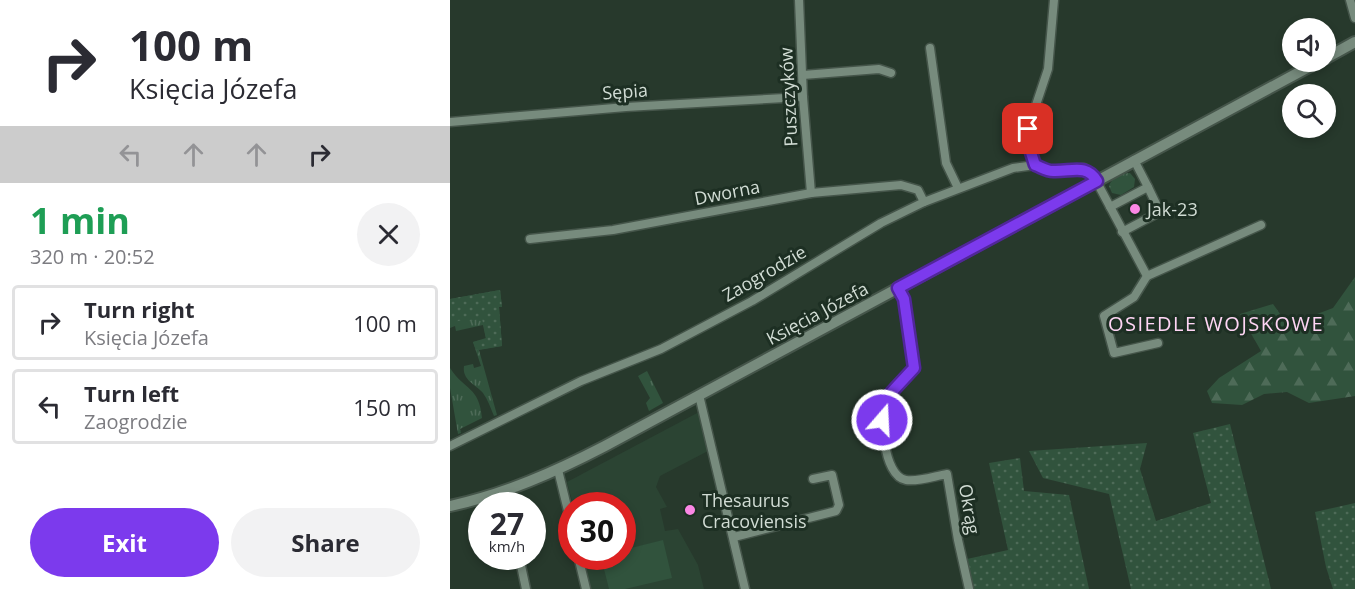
<!DOCTYPE html>
<html lang="en">
<head>
<meta charset="utf-8">
<style>
  :root { --surface:#fff; --page:#f2f2f3; --text:#2b2b33; --muted:#7c7c81; --line:#e1e1e2; --accent:#7c3aed }
  body { margin:0; font-family:"Open Sans",sans-serif; background:var(--page); color:var(--text); height:100vh; display:flex; flex-direction:column; font-size:22px; white-space:nowrap }
  * { box-sizing:border-box; margin:0 }
  p { font-size:20px; color:var(--muted) }
  .icon { flex:none; width:33px; height:33px; fill:none; stroke:currentColor; stroke-width:2; stroke-linecap:round; stroke-linejoin:round }
  .map { position:relative; flex:1; overflow:hidden }
  .side { display:flex; flex-direction:column; background:var(--surface); width:450px }
  .side>* { flex:none }
  .top-card { background:#fff; color:var(--text); overflow:hidden }
  .tools { position:absolute; left:832px; top:18px; display:grid; gap:12px }
  .tools a { display:grid; place-items:center; width:54px; height:54px; border-radius:50%; background:var(--surface); box-shadow:0 3px 9px #0003; font-size:30px }
  .speed { position:absolute; left:18px; top:492px; display:flex; gap:12px; font-size:30px; font-weight:700; text-align:center }
  .speed>* { display:grid; place-content:center; width:78px; height:78px; border-radius:50%; background:var(--surface); box-shadow:0 3px 9px #0003; line-height:1 }
  .speed small { font-size:15px; font-weight:400 }
  .speed .limit { border:9px solid #d22; background:#fff; color:#111 }
  .pin { position:absolute; display:grid; place-items:center; width:51px; height:51px; color:#fff; margin:-26px; border-radius:12px; box-shadow:0 3px 9px #0006 }
  .me { position:absolute; width:66px; margin:-33px; rotate:19deg; stroke-linejoin:round; filter:drop-shadow(0 0 4px #0008) }
  .turn { display:flex; align-items:center; gap:21px; height:126px; padding:0 30px; font-size:27px }
  .turn .icon { width:78px; height:78px; stroke-width:2.5 }
  .turn b { display:block; font-size:42px; line-height:51px }
  .lanes { display:flex; align-items:center; height:57px; padding:0 30px; background:#0003; justify-content:center; gap:30px; direction:ltr }
  .lanes .off { opacity:.35 }
  .round { display:grid; place-items:center; flex:none; width:63px; height:63px; border-radius:32px; background:var(--page) }
  .summary { display:flex; align-items:center; justify-content:space-between; height:102px; padding:0 30px }
  h1 { font-size:36px; font-weight:700; line-height:45px; color:#1e9e55 }
  .primary-button { display:flex; gap:12px; margin-top:auto; padding:12px 30px }
  .primary-button a { flex:1; height:69px; border-radius:36px; background:var(--accent); color:#fff; font-size:24px; font-weight:700; line-height:69px; text-align:center }
  .primary-button a+a { background:var(--page); color:var(--text) }
  ul { padding:0; list-style:none }
  li { display:flex; align-items:center; gap:18px; height:75px; margin:0 12px 9px; padding:0 18px; border:3px solid var(--line); border-radius:6px }
  li div { flex:1 }
  li b { display:block; font-size:22px }
  li em { font-style:normal }
  main { display:flex; flex:1; min-height:0 }
  .map>svg:first-child { display:block }
</style>
</head>
<body>
<main>
<section class="side">
<div class="top-card">
<div class="turn"><svg class="icon" aria-label="right" viewBox="0 0 24 24"><path d="M7 20v-9h11M14 6l5 5-5 5"/></svg><div><b>100 m</b>Księcia Józefa</div></div>
<div class="lanes"><svg class="icon off" aria-label="left" viewBox="0 0 24 24"><path d="M17 20v-9H6M10 6l-5 5 5 5"/></svg><svg class="icon off" aria-label="ahead" viewBox="0 0 24 24"><path d="M12 20V5M6 11l6-6 6 6"/></svg><svg class="icon off" aria-label="ahead" viewBox="0 0 24 24"><path d="M12 20V5M6 11l6-6 6 6"/></svg><svg class="icon" aria-label="right" viewBox="0 0 24 24"><path d="M7 20v-9h11M14 6l5 5-5 5"/></svg></div>
</div>
<div class="summary"><div><h1>1 min</h1><p>320 m · 20:52</p></div><a class="round"><svg class="icon" aria-label="close" viewBox="0 0 24 24"><path d="M6 6l12 12M18 6L6 18"/></svg></a></div>
<ul>
<li><svg class="icon" aria-label="right" viewBox="0 0 24 24"><path d="M7 20v-9h11M14 6l5 5-5 5"/></svg><div><b>Turn right</b><p>Księcia Józefa</p></div><em>100 m</em></li>
<li><svg class="icon" aria-label="left" viewBox="0 0 24 24"><path d="M17 20v-9H6M10 6l-5 5 5 5"/></svg><div><b>Turn left</b><p>Zaogrodzie</p></div><em>150 m</em></li>
</ul>
<div class="primary-button"><a>Exit</a><a>Share</a></div>
</section>
<div class="map">
<svg width="905" height="589" viewBox="0 0 905 589">
  <defs>
    <pattern id="grass-tufts" width="24" height="20" patternUnits="userSpaceOnUse" patternTransform="scale(1.5)"><rect width="24" height="20" fill="#31533d"/><path d="M3 7l-1-3M5 7V3M7 7l1-3M15 17l-1-3M17 17v-4M19 17l1-3" fill="none" stroke="#4e6b58"/></pattern>
    <pattern id="forest-firs" width="22" height="20" patternUnits="userSpaceOnUse" patternTransform="scale(1.5)"><rect width="22" height="20" fill="#31533d"/><path d="M5 1l3.5 6h-7zM16 11l3.5 6h-7z" fill="#4e6b58"/></pattern>
    <pattern id="garden-dots" width="8" height="8" patternUnits="userSpaceOnUse" patternTransform="scale(1.5)"><rect width="8" height="8" fill="#31533d"/><path d="M2 2h.1M6 6h.1" fill="none" stroke="#4e6b58" stroke-width="1.8" stroke-linecap="round"/></pattern>
  </defs>
  <rect width="100%" height="100%" fill="#27392c"/>
  <polygon fill="#2b4433" points="249,412 258,451 210,476 206,487 217,507 210,509 215,531 228,529 248,565 254,589 141,589 134,557 172,556 172,506 123,505 117,482"/>
  <g fill="url(#grass-tufts)">
    <path d="M680,173L685,179L684,187L671,195L662,193L659,186C661,178 672,173 680,173Z"/>
    <path d="M50,290L52,307H49L52,346L29,350L47,415L44,416C41,409 38,400 33,393C25,384 12,380 14,366L23,364L24,368L31,366L23,342L36,339L33,325L6,331L5,326L0,328V299Z"/>
    <path d="M0,368C15,391 29,386 32,418L10,429L11,433L8,434L0,388Z"/>
    <polygon points="197,371 213,403 199,411 196,403 200,398 188,376"/>
  </g>
  <polygon fill="url(#forest-firs)" points="905,277 905,396 859,403 837,392 814,394 792,405 762,403 757,391 769,378 811,351 790,314 823,304 838,325 883,308"/>
  <g fill="url(#garden-dots)">
    <polygon points="50,290 52,307 49,307 52,346 26,350 23,342 36,338 32,318 13,323 12,320 0,323 0,299"/>
    <polygon points="780,424 821,589 681,589 659,494 593,478 579,451 697,443 690,469 706,521 761,503 743,433"/>
    <polygon points="570,458 574,491 619,495 639,589 523,589 517,559 558,550 539,463"/>
    <polygon points="905,503 905,589 883,589 876,567 865,512"/>
  </g>
  <polygon fill="#31533d" points="213,540 222,578 175,589 159,589 151,557 172,556 173,550"/>
  <g fill="none" stroke-linecap="round" stroke-linejoin="round">
    <g stroke="#45554a" stroke-width="11">
      <g id="minor">
        <polyline points="349,0 353,97 361,193"/>
        <polyline points="900,0 905,18"/>
        <polyline points="480,48 496,163 508,188"/>
        <polyline points="353,75 429,69 441,73"/>
        <polyline points="0,122 176,107 353,97"/>
        <polyline points="585,165 577,140 578,129 598,69 604,0"/>
        <polyline points="660,207 698,187 684,160"/>
        <polyline points="672,232 706,214 709,210 698,187"/>
        <polyline points="80,239 163,230 361,193 451,185 468,190 474,202"/>
        <polyline points="697,276 811,225"/>
        <path d="M448,288L454,299L464,368C456,377 444,385 439,395C428,413 433,477 456,480C468,482 485,476 497,474L508,540L519,589"/>
        <polyline points="249,395 295,589"/>
        <polyline points="0,446 131,381 211,349 302,301 431,223 474,202 563,168 585,165 597,171 605,171 634,168 642,173 697,276 684,297 654,316 664,353 708,343"/>
        <polyline points="108,470 122,527"/>
        <polyline points="55,491 58,506"/>
        <polyline points="284,537 386,511 389,505 382,475 363,479"/>
        <polyline points="69,556 76,589"/>
        <polyline points="128,556 136,589"/>
      </g>
    </g>
    <g stroke="#45554a" stroke-width="14">
      <g id="tertiary">
        <polyline points="876,58 905,42"/>
        <path d="M0,506C55,494 105,472 155,446L868,62"/>
      </g>
    </g>
    <use href="#minor" stroke="#778b7d" stroke-width="8"/>
    <use href="#tertiary" stroke="#778b7d" stroke-width="10"/>
  </g>
  <g fill="none" stroke-linecap="round" stroke-linejoin="round">
    <g stroke="#51269a" stroke-width="15">
      <path id="route" d="M432,420L439,395L464,368L454,299L448,288L647,181C636,163 621,172 603,171C596,171 591,167 585,165L577,140L578,129"/>
    </g>
    <use href="#route" stroke="#7c3aed" stroke-width="10"/>
  </g>
  <g fill="#fb87e5" stroke="#1d2f23" stroke-width="2">
    <circle cx="685" cy="209" r="6"/>
    <circle cx="240" cy="510" r="6"/>
  </g>
  <g text-anchor="middle" dominant-baseline="central" stroke-width="6" stroke-linejoin="round" paint-order="stroke">
    <g font-size="18" fill="#d1dcd4" stroke="#1d2f23">
      <text transform="translate(175 91) rotate(-4)">Sępia</text>
      <text transform="translate(338 97) rotate(-93)">Puszczyków</text>
      <text transform="translate(277 192) rotate(-11)">Dworna</text>
      <text transform="translate(314 273) rotate(-30)">Zaogrodzie</text>
      <text transform="translate(367 313) rotate(-28)">Księcia Józefa</text>
      <text transform="translate(520 509) rotate(80)">Okrąg</text>
    </g>
    <g font-size="18" fill="#d1dcd4" stroke="#1d2f23" text-anchor="start">
      <text x="697" y="209">Jak-23</text>
      <text x="252" y="500">Thesaurus<tspan x="252" dy="21">Cracoviensis</tspan></text>
    </g>
    <g font-size="20" letter-spacing="1.5" fill="#ffd6f5" stroke="#1d2f23">
      <text x="766" y="323">OSIEDLE WOJSKOWE</text>
    </g>
  </g>
</svg>
<div class="tools">
<a><svg class="icon" aria-label="sound" viewBox="0 0 24 24"><path d="M4 9h4l5-4v14l-5-4H4zM17 9q2 3 0 6"/></svg></a>
<a><svg class="icon" aria-label="search" viewBox="0 0 24 24"><circle cx="10" cy="10" r="6"/><path d="M15 15l6 6"/></svg></a>
</div>
<div class="speed"><div>27<small>km/h</small></div><div class="limit">30</div></div>
<div class="pin" style="left:578px;top:129px;background:#d93025"><svg class="icon" aria-label="arrive" viewBox="0 0 24 24"><path d="M6 21V4h12l-3 4 3 4H6"/></svg></div>
<svg class="me" style="left:432px;top:420px" viewBox="-20 -20 40 40"><circle r="17" fill="#7c3aed" stroke="#fff" stroke-width="3"/><path d="M0-11L8 9 0 5-8 9z" fill="#fff"/></svg>
</div>
</main>
</body>
</html>
